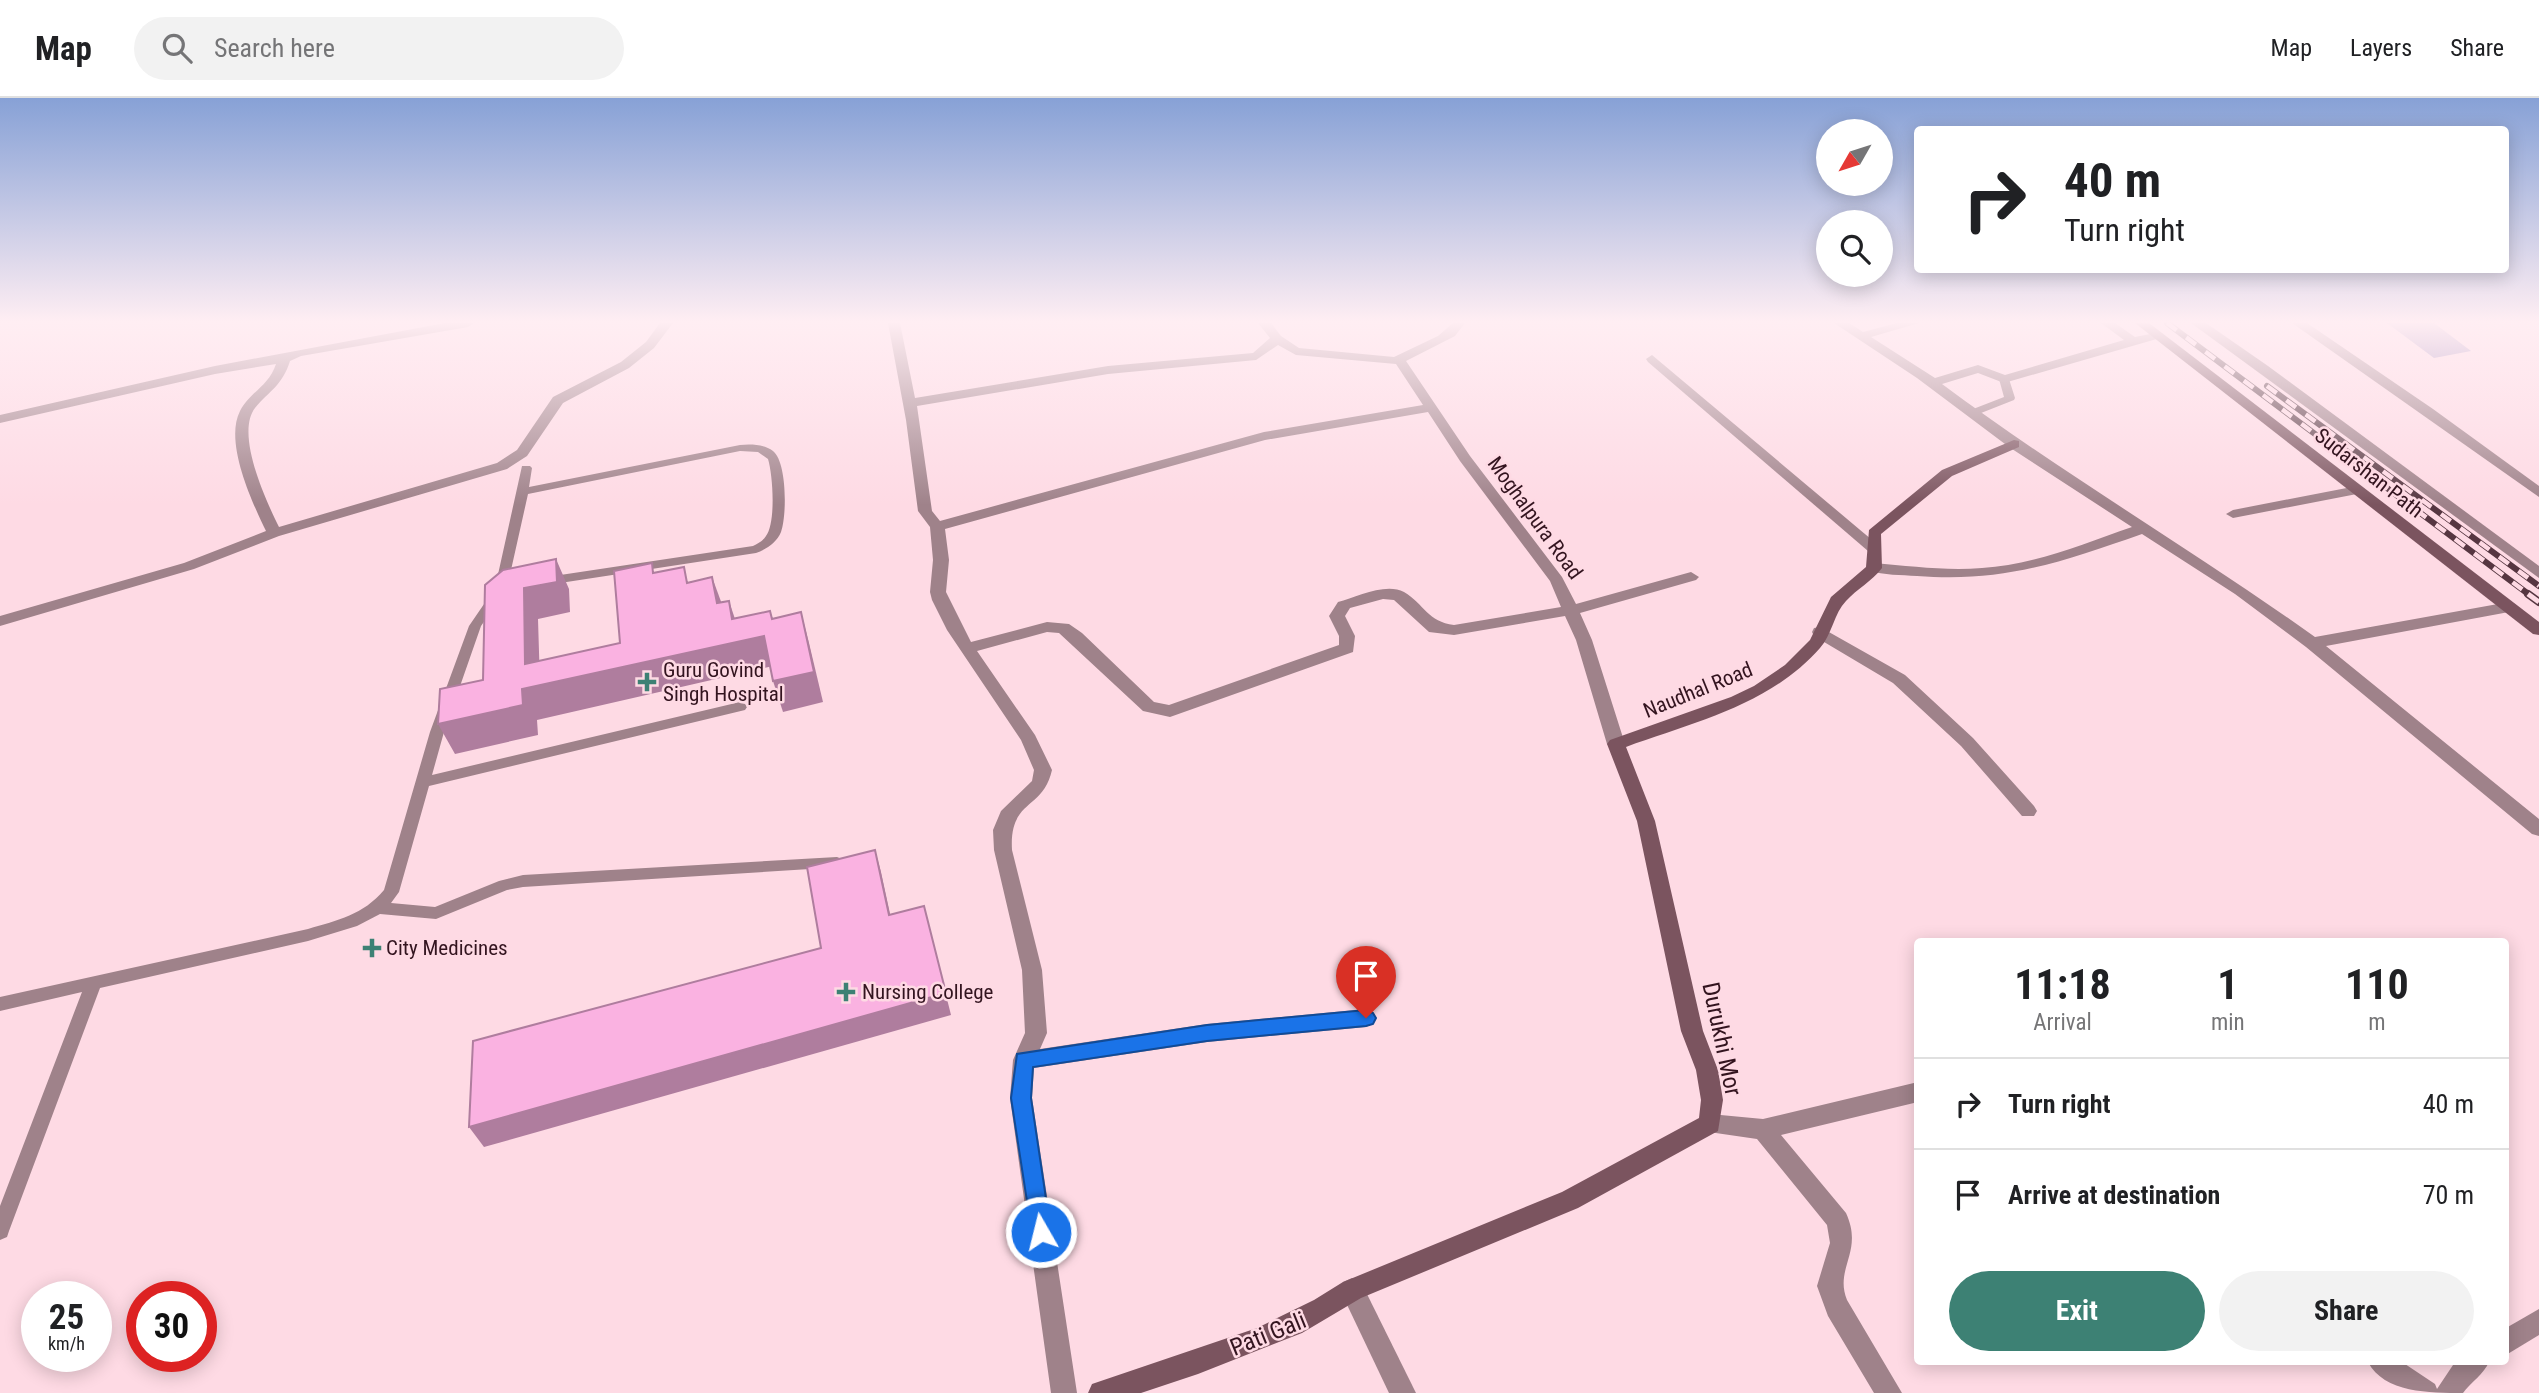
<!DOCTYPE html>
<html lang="en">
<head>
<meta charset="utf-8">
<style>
  :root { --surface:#fff; --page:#f2f2f2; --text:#202124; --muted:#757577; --line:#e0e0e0; --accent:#3d8174 }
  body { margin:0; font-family:"Roboto Condensed",sans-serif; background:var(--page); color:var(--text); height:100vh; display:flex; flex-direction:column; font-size:26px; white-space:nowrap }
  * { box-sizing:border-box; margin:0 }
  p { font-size:23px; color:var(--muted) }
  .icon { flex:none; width:38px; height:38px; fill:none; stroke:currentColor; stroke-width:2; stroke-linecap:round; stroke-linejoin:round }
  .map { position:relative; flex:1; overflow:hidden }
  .side { position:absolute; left:1914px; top:840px; width:595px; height:427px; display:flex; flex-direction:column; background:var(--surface); border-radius:7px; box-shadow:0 4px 18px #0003 }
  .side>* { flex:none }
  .banner { position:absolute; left:1914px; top:28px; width:595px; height:147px; border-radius:7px; box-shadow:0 4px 18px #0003; background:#fff; color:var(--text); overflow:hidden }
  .needle { width:46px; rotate:231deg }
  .tools { position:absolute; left:1816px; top:21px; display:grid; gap:14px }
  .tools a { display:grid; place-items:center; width:77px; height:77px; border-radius:50%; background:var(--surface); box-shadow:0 4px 18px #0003; font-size:35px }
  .speed { position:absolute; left:21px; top:1183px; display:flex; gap:14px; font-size:35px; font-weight:700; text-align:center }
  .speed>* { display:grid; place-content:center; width:91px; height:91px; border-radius:50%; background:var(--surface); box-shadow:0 4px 18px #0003; line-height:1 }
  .speed small { font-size:18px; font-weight:400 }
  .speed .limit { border:10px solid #d22; background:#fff; color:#111 }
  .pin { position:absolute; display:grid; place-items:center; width:60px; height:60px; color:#fff; margin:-72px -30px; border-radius:50% 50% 50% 0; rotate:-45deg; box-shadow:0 0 7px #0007 }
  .pin .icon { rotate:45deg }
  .me { position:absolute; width:77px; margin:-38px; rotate:352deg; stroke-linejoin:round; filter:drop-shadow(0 0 5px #0008) }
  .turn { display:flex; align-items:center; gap:24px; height:147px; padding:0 35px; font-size:32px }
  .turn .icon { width:91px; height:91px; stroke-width:2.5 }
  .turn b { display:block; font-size:49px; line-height:60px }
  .eta { display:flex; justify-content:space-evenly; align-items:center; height:119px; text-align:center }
  .eta b { font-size:42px; font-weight:700; line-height:49px }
  .action { display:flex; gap:14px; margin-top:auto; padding:14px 35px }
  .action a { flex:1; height:80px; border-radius:42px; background:var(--accent); color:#fff; font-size:28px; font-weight:700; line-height:80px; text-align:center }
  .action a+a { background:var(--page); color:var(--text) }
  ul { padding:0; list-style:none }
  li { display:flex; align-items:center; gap:21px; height:91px; padding:0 35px; border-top:2px solid var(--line) }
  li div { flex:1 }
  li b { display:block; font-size:26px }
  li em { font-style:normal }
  header { display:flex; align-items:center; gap:42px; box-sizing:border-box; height:98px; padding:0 35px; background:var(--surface); border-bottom:2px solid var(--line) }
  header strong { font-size:33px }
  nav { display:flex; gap:38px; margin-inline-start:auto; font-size:24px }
  .search { width:490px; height:63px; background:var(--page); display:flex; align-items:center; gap:18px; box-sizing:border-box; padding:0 24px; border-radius:38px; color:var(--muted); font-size:26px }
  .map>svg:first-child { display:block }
</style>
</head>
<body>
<header>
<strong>Map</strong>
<div class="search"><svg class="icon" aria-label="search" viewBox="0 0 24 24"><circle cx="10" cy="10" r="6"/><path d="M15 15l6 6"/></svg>Search here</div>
<nav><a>Map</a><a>Layers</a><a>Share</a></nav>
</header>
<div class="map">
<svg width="2539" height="1295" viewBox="0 0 2539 1295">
  <rect width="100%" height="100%" fill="#fedae4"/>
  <polygon fill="#9785ba" points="2387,225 2434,225 2471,253 2434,260"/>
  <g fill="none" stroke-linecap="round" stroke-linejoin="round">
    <g fill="#9f828a" fill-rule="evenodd">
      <polygon points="2004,278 2009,281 2015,300 2014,302 1976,317 1968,317 1968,313 2004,299 1999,281"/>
      <path d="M740,347C750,346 764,346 773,353C787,364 787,417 781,434C777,444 767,451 756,455L547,487L541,483L547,479L753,448C758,445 763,443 766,438C776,425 773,377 768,361L758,354L740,353L528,396L507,490L481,528L444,634L432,677L740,604L745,606L747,609L745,612L429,688L399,794L391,805L435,809L499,783L523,777L837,759L842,761L845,765L842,769L523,789L507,792L436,821L380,816L357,828L308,843L100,890L9,1133L7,1139L0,1142V1108L82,894L0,913V899L308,831C338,822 363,817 384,792L430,634L469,528L495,490L522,368H530L532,370L529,389Z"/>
    </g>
    <g fill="#9f828a" fill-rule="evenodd">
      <path d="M445,225H474L468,229L301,258L290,263C282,288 270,292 255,310C235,336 266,403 279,429L497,365L517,352L553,299L621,264L646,244L660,225H673L654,250L629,270L563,305L527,358L507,371L279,438L194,471L0,528V518L184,465L266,433C252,404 224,344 240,313C250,294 269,288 276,266L215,276L0,325V317L215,268Z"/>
      <path d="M888,225H900L915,300L1108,268L1253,255L1270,240L1258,225H1271L1281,238L1299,250L1394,259L1438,238L1453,225H1465L1455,238L1406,263L1470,358L1562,479L1576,506L1691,474L1699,479L1696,482L1580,515L1592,542L1625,646L1616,652L1607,646L1576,542L1565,518L1454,537L1429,534L1394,502L1383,501L1350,510L1345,518L1355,538L1353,554L1170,619L1143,613L1059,535L1047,534L977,553L1035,637L1052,672C1043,713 1009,700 1012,752L1042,872L1047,935L1040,951L1207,926L1366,911L1373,914L1376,920L1373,926L1366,929L1207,944L1034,970L1032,1000L1077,1295H1051L1010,1000L1013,962L1025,935L1022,872L994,752L993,732L1001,713L1032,683L1034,672L1021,642L947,532L932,502L930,494L933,462L930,429L918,413L906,322ZM1278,247L1296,257L1396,266L1423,307L1264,334L940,423L932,413L917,308L1108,276L1256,262ZM1428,314L1460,363L1550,483L1561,509L1454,527C1428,524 1424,506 1404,494C1386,484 1356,499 1338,504L1329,518L1339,538V547L1169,607L1154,604L1082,535L1069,526L1047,524L971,544L946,494L949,462L945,431L1265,342Z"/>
      <path d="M1834,225H1849L1863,234L1897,225H1919L1871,239L1935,280L1978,267L2005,277L2124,242L2101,225H2115L2135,239L2160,234V240L2004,285L1978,275L1942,286C2063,376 2193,452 2315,539L2509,504L2515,506L2517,509L2509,514L2326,548L2539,721V738L2532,736L2306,549L2235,496L2142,436C2062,464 2003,485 1917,478C1901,477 1884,477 1869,473L1866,470L1874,465C1910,468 1946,473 1982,470C2034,467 2083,446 2132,429L2009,349L1917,280Z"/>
      <polygon points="2191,225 2206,225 2268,268 2539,468 2539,480"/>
      <polygon points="2292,225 2307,225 2433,311 2539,388 2539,399"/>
      <polygon points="1652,257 1878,447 1880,450 1878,453 1868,453 1648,264 1646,261"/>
      <polygon points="2357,388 2362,389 2362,395 2233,420 2226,416 2233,412"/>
      <polygon points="1820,529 1905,577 1973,640 2034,708 2037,713 2034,718 2022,718 1961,648 1893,585 1814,538 1812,534 1814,530"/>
      <path d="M1918,984V1004L1781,1037L1846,1115C1864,1154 1834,1170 1847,1202L1902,1295H1874L1828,1218L1817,1188L1830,1145L1827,1127L1757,1041L1702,1033L1699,1026L1702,1019L1710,1016L1763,1021Z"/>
      <polygon points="1352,1180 1361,1184 1416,1295 1389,1295 1340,1192 1343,1184"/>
      <polygon points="2539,1211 2539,1237 2506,1257 2506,1230"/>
      <path d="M2368,1264H2402L2435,1286L2437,1291L2455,1264H2489C2484,1276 2471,1284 2463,1295C2430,1295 2384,1295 2368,1264Z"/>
    </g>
    <g fill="#7b545f" fill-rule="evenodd">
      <polygon points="2135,225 2149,225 2539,524 2539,537 2533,536"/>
      <path d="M2014,342L2019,343V349L1952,378L1881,436L1882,470C1872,483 1857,491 1846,503C1834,515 1832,537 1820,550C1770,607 1695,624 1626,649L1655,723L1703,933L1718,972L1723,1002L1718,1033L1578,1110L1361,1200L1302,1235L1198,1276L1141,1295H1088L1092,1286L1257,1230L1314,1202L1343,1184L1562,1094L1699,1020L1701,1002L1696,972L1681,933L1637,723L1607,646L1610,642L1731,599L1754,588L1785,567L1810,542L1831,499L1866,469L1869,432L1942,372Z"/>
    </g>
    <g stroke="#563641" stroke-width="6">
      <g id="rail-far1">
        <polyline points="2167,225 2531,498"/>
        <polyline points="2267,288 2539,488"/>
      </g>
    </g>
    <g stroke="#563641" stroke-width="8">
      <polyline id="rail" points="2528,496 2539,504"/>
    </g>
    <use href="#rail-far1" stroke="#fedae4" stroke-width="4.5" stroke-dasharray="12" stroke-linecap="butt"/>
    <use href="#rail" stroke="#fedae4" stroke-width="5" stroke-dasharray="16" stroke-linecap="butt"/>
  </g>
  <g fill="#af7d9e">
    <polygon points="556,461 569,491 570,514 538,521 540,587 732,521 729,503 739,533 764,538 773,568 537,622 538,637 455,656 438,626 522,591 525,566 524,490"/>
    <polygon points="712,479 723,509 717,505"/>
    <polygon points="801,514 809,545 823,604 783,614 773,583"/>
    <polygon points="875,752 881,774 895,839 889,817"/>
    <polygon points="924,808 951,917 484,1049 469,1029"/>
  </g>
  <g fill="#fab2e1" stroke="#af7d9e" stroke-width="2">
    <polygon points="556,461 557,484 524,490 525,566 620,545 614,473 652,465 653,475 684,469 687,485 712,479 717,505 729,503 732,521 770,513 772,521 801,514 814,574 773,583 764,538 522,591 523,607 438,626 440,591 483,582 485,487 503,472"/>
    <polygon points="875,752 889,817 924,808 946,895 469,1029 473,943 821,850 807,769"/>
  </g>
  <linearGradient id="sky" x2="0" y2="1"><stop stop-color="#87a1d6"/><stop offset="0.55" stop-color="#ffeef3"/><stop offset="1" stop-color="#ffeef3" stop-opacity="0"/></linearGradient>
  <rect width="2539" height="407" fill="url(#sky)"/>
  <polygon fill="#1a73e8" stroke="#114b97" stroke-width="2" points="1366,912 1373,915 1376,920 1373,926 1366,928 1207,943 1033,969 1031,1000 1051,1134 1048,1142 1041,1145 1033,1142 1011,1000 1017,956 1207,927"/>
  <g fill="#3d8174" stroke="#fedae4" stroke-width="2.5">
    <path d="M643.5 573.5h7v7h7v7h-7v7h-7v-7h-7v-7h7z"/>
    <path d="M368.5 839.5h7v7h7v7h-7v7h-7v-7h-7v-7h7z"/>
    <path d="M842.5 883.5h7v7h7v7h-7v7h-7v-7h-7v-7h7z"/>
  </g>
  <g text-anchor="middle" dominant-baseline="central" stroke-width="5" stroke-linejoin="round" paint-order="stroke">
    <g font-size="21" fill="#33141f" stroke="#fedae4">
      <text transform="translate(2369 375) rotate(38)">Sudarshan Path</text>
      <text transform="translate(1535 420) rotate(54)">Moghalpura Road</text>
      <text transform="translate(1698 592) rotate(-22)">Naudhal Road</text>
    </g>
    <g font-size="21" fill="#33141f" stroke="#fedae4" text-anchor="start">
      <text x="663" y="572">Guru Govind<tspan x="663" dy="24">Singh Hospital</tspan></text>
      <text x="386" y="850">City Medicines</text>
      <text x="862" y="894">Nursing College</text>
    </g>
    <g font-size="24" fill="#33141f" stroke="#fedae4">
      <text transform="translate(1722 941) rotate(78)">Durukhi Mor</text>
      <text transform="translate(1268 1236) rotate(-22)">Pati Gali</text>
    </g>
  </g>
</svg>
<div class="tools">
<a><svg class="needle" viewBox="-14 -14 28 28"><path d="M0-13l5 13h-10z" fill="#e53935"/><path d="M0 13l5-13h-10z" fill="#757577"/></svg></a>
<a><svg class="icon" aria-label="search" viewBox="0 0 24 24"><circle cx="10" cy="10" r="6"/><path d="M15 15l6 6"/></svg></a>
</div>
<div class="speed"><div>25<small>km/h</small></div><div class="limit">30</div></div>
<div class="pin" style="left:1366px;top:920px;background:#d93025"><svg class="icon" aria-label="arrive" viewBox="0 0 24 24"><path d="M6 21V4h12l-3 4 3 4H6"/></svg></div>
<svg class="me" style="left:1041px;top:1134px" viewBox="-20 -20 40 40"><circle r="17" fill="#1a73e8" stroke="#fff" stroke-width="3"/><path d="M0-11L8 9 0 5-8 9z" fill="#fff"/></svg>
<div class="banner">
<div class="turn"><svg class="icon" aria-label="right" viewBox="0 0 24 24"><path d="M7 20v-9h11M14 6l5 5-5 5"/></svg><div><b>40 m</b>Turn right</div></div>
</div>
<section class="side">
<div class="eta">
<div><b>11:18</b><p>Arrival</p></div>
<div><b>1</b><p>min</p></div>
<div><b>110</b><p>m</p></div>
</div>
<ul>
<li><svg class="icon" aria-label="right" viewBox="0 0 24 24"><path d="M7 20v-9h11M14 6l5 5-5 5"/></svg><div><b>Turn right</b></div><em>40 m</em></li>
<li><svg class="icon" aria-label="arrive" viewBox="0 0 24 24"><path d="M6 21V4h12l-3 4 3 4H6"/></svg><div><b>Arrive at destination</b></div><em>70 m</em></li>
</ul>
<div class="action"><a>Exit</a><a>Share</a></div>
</section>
</div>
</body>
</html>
